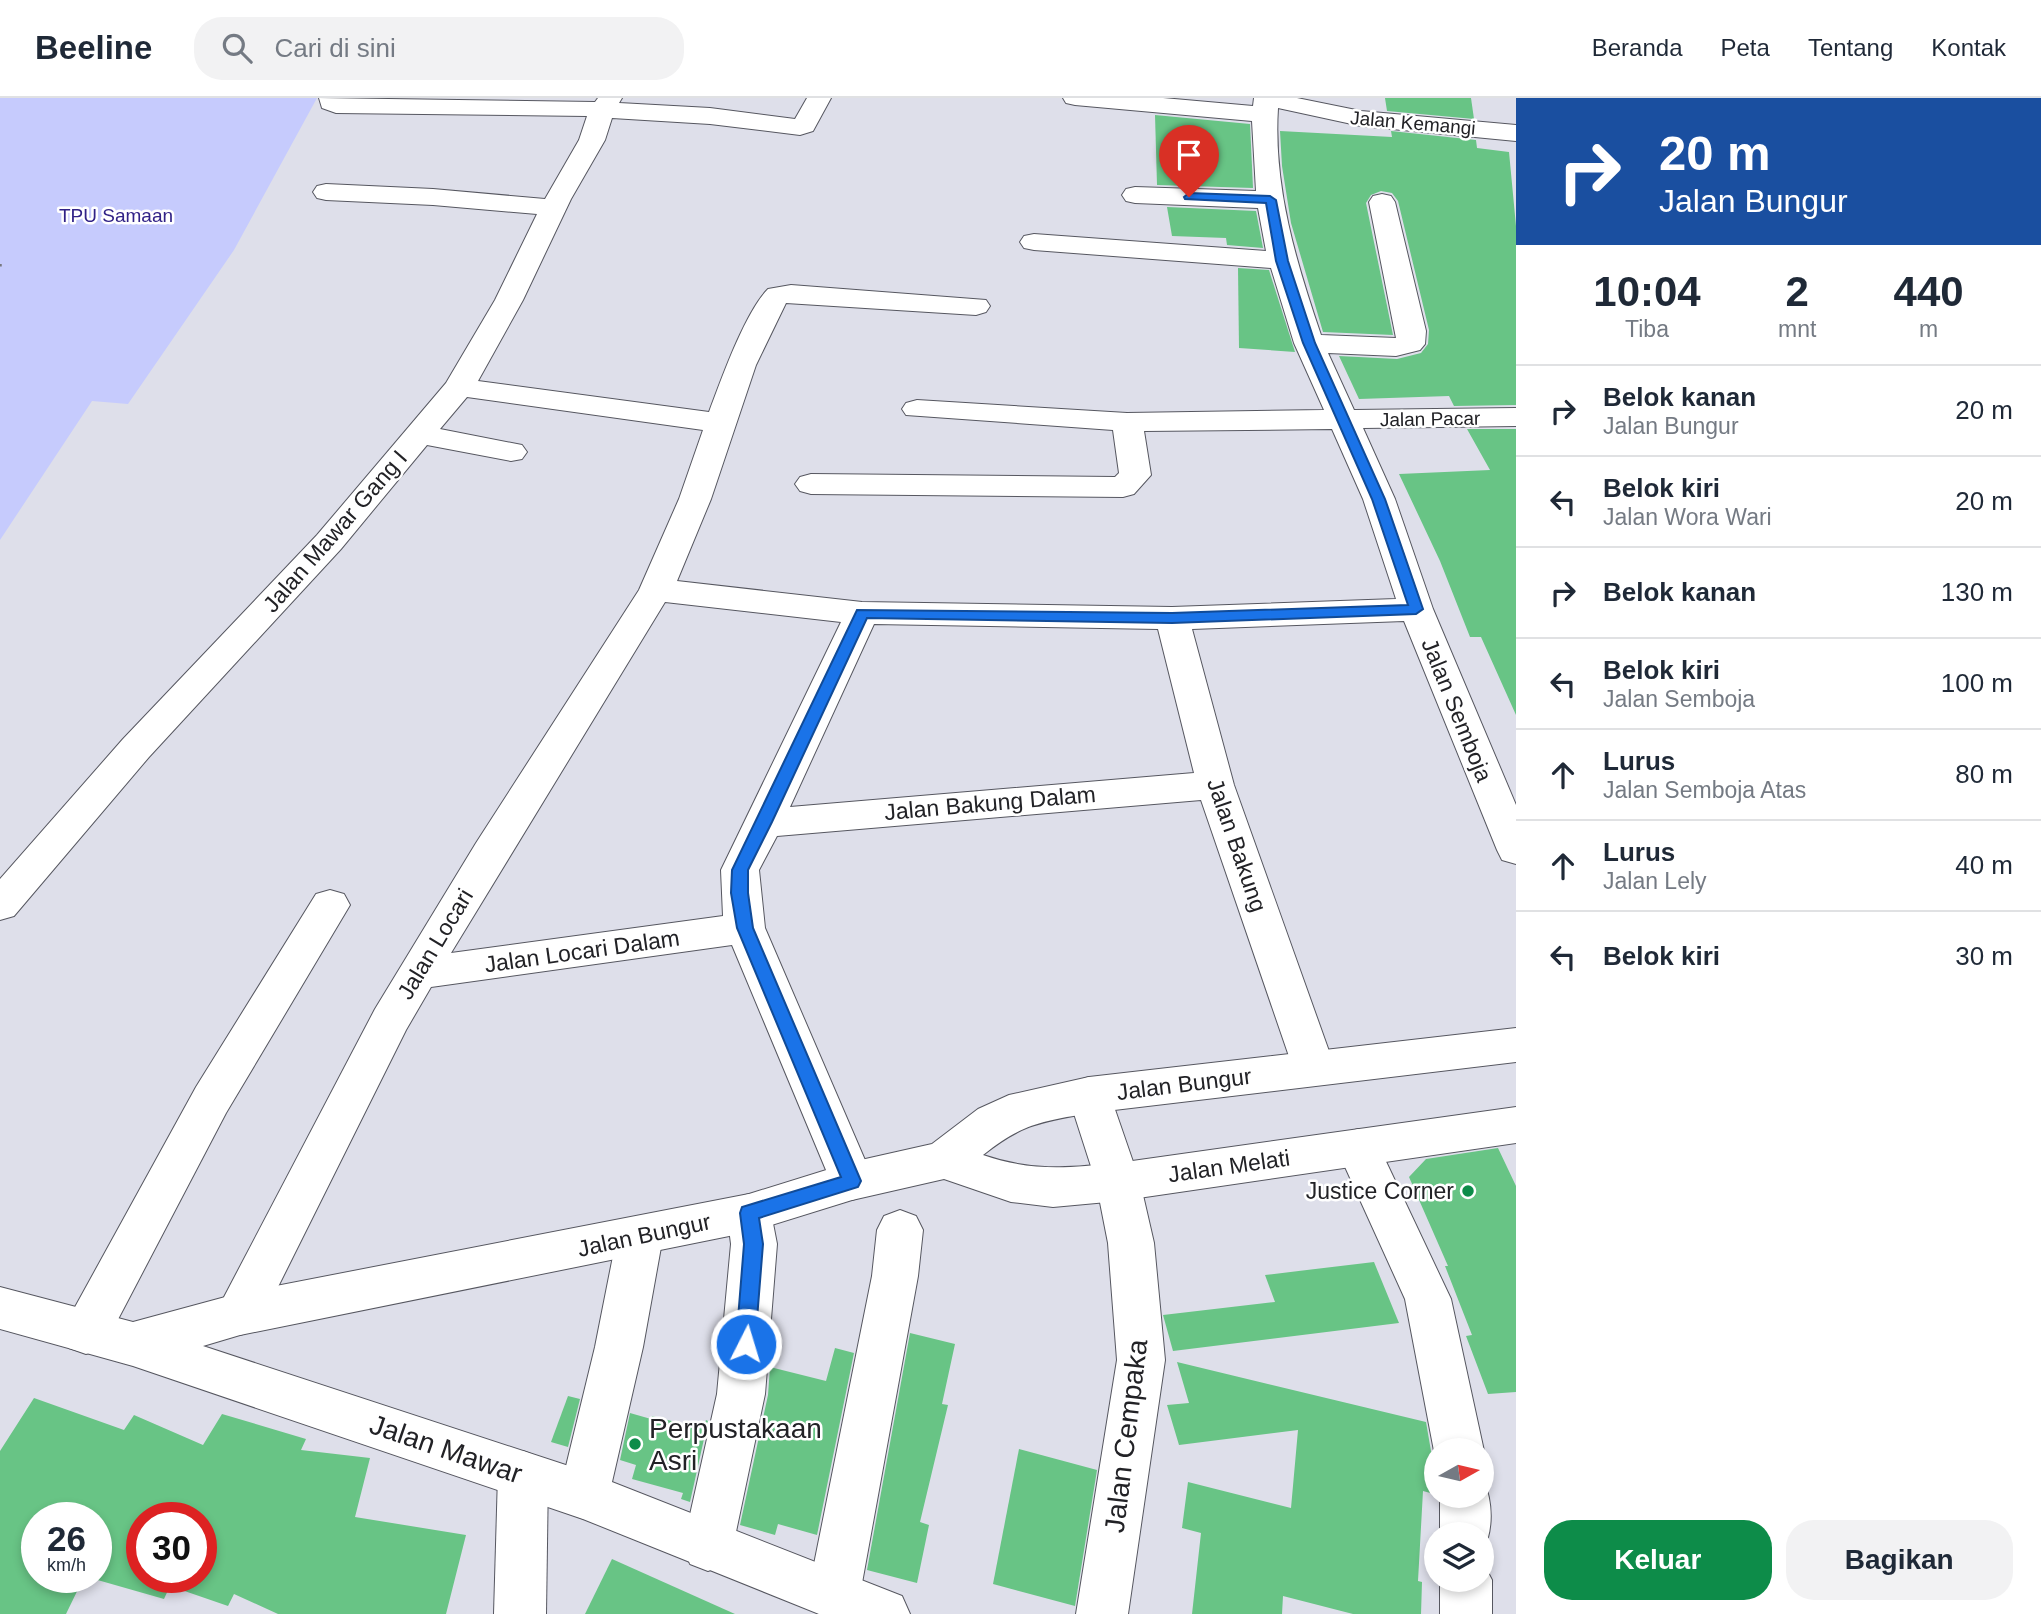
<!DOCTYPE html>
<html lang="id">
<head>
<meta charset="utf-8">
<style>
  :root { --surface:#fff; --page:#f2f2f3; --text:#1f2937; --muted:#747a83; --line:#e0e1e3; --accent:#0d8c49 }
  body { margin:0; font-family:Arial,sans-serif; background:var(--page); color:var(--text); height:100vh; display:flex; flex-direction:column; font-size:26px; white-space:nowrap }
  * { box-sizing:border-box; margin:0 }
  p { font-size:23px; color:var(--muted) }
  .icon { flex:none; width:38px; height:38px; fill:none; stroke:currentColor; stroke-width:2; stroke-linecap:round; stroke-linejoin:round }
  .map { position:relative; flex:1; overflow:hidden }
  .side { display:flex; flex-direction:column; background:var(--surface); width:525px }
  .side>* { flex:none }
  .hud { background:#1a4fa0; color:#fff; overflow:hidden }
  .needle { width:46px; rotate:82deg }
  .buttons { position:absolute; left:1424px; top:1340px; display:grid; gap:14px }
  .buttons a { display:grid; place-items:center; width:70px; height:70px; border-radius:50%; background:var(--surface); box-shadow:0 4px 10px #0003; font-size:35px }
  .speed { position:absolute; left:21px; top:1404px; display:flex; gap:14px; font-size:35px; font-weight:700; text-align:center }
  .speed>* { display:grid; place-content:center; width:91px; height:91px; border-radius:50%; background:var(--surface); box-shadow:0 4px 10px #0003; line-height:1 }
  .speed small { font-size:18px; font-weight:400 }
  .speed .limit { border:10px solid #d22; background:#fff; color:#111 }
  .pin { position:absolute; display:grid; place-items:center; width:60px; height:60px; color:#fff; margin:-72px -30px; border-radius:50% 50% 50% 0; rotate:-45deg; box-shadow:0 0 7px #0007 }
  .pin .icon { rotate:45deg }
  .me { position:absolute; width:77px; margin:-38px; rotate:5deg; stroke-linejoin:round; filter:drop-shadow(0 0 5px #0008) }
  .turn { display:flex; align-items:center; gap:24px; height:147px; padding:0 28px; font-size:32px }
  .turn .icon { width:91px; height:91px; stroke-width:2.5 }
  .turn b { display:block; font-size:49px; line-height:60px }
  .eta { display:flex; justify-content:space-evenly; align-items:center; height:119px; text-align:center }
  .eta b { font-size:42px; font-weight:700; line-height:49px }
  .button { display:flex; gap:14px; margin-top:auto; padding:14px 28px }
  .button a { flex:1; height:80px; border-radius:28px; background:var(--accent); color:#fff; font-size:28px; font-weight:700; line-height:80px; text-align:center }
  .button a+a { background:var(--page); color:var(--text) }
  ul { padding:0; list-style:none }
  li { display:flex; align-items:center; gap:21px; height:91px; padding:0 28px; border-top:2px solid var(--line) }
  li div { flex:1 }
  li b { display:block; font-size:26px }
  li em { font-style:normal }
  header { display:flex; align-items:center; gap:42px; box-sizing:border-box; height:98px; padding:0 35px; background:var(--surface); border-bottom:2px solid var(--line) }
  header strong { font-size:33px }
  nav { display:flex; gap:38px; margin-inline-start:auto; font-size:24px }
  .search { width:490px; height:63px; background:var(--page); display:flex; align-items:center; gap:18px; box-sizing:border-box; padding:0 24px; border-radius:28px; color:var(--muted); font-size:26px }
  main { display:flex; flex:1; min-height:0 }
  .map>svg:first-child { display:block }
</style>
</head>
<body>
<header>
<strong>Beeline</strong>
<div class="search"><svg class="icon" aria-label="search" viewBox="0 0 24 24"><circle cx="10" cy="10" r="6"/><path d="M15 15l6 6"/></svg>Cari di sini</div>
<nav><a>Beranda</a><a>Peta</a><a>Tentang</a><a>Kontak</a></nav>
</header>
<main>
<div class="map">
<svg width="1516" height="1516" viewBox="0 0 1516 1516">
  <rect width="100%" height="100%" fill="#dedfea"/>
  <polygon fill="#c6cbfd" points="0,0 317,0 234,152 128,306 92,303 0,442"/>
  <g fill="#68c485" fill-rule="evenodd">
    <polygon points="1385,0 1471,0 1474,21 1387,13"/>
    <polygon points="1155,17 1250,26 1253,90 1157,87"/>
    <polygon points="1280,33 1392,39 1391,33 1476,42 1477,50 1509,54 1516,128 1516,307 1454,308 1449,298 1359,301 1339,258 1397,261 1421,255 1428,246 1429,232 1398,103 1392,95 1381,93 1371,97 1366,105 1393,237 1323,234 1291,125 1282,68"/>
    <polygon points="1167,109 1256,113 1263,150 1227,147 1226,140 1172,138"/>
    <polygon points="1238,170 1269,172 1295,254 1239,250"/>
    <polygon points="1467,331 1516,331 1516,617 1481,539 1470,539 1440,463 1399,376 1490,372"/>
    <polygon points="1498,1050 1516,1088 1516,1294 1488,1296 1466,1238 1472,1237 1445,1168 1448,1168 1409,1079 1426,1061"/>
    <polygon points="1374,1164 1399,1225 1173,1253 1163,1217 1275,1204 1265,1177"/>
    <polygon points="910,1235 955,1246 942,1306 948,1307 920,1424 929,1427 917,1485 867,1472"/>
    <polygon points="835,1250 854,1255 817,1437 778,1426 775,1437 740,1427 768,1297 770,1269 826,1283"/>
    <polygon points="1177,1264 1426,1324 1431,1353 1435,1360 1434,1396 1423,1393 1418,1483 1422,1484 1421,1516 1353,1516 1283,1498 1282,1516 1192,1516 1201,1435 1182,1430 1188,1384 1291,1410 1298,1332 1179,1347 1167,1307 1189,1305"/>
    <polygon points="568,1298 580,1301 568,1349 551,1344"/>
    <path d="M34,1300L124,1332L134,1317L203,1347L222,1316L306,1341L301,1352L370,1360L355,1419L466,1437L446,1516H278L234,1496L228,1508L170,1488L164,1501L87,1479H96V1419H37V1479H84L66,1516H0V1353ZM142,1419H201V1479H142Z"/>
    <polygon points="630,1315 651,1321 652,1318 703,1331 706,1322 708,1323 690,1404 681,1401 683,1395 632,1381 636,1367 620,1362"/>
    <polygon points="1019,1351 1097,1372 1075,1508 993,1486"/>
    <polygon points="612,1461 735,1516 585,1516"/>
  </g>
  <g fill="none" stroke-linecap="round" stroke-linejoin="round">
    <g stroke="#565760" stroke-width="2">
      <g id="street">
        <path d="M319,0L595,4L598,0H622L619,5L710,10L795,21L807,0H831L813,33L800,37L710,26L612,20L605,42L571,101L523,202L478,283L709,314C721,282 745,214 768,191L791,187L986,202L990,208L986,214L976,217L786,205L756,267L711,401L677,483L862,504L1172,509L1396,501L1363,401L1332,331L1144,333L1151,377L1134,396L1123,399L811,396L800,393L795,386L800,379L811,376L1115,379L1119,375L1113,332L906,317L902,311L906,305L917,302L1127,315L1324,312L1294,245L1271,170L1034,152L1024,150L1020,144L1024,138L1034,136L1266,153L1258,110L1135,105L1126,103L1122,97L1126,91L1135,89L1256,93L1252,23L1075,7L1066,5L1063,0H1163L1253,8L1254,0H1297L1361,13L1516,27V43L1361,28L1278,10C1273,88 1296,164 1321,237L1396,240L1369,104L1373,98L1382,96L1391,98L1395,104L1426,233L1425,246L1420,252L1396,258L1328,255L1354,312L1516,310V328L1363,330L1395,401L1433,511L1516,707V766L1502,762L1497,752L1404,523L1192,531L1234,687L1335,970L1329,982L1314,987L1299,982L1293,970L1201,702L777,738L759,772L765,830L874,1083L868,1096L852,1102L836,1096L732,847L431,889L406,932L257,1231L240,1237L223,1231L217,1216L223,1201L375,911L476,745L639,492L679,401L703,332L467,299L440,331L522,347L527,354L522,361L511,363L427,347L341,451L149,659L14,818L0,822V781L123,641L317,437L446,285L495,202L537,116L433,107L326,102L317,100L313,94L317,88L326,86L433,91L545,101L579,42L587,18L336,15L322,10ZM665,504L841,524L721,772L723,818L451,855ZM874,526L1158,531L1194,675L790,709Z"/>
        <polygon points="330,792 344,796 350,807 226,1015 103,1250 86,1256 69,1250 62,1235 69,1220 196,989 316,796"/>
        <polygon points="1089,979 1104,984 1110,997 1140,1084 1154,1145 1165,1262 1128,1516 1076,1516 1117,1262 1108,1145 1096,1084 1068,997 1074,984"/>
        <polygon points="1358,1031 1373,1036 1451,1201 1484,1353 1482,1356 1482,1353 1437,1353 1437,1358 1434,1353 1405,1201 1336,1049 1343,1036"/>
        <polygon points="749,1096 765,1101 771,1115 777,1146 765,1296 733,1448 726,1466 708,1473 690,1466 683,1448 717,1296 731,1146 727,1115 733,1101"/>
        <polygon points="900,1112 916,1118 923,1132 918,1178 860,1496 852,1514 820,1516 816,1514 808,1496 872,1178 877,1132 884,1118"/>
        <polygon points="640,1118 656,1124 663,1138 643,1249 609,1397 602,1414 584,1421 566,1414 559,1397 595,1249 617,1138 624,1124"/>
        <polygon points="523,1353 541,1360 548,1377 546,1516 494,1516 498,1377 505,1360"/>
        <path d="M1483,1381C1493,1404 1494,1432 1482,1455V1437H1440V1398H1482Z"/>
        <polygon points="1482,1463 1492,1482 1492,1516 1440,1516 1440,1482 1482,1482"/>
      </g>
    </g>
    <g stroke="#565760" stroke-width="2">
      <path id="secondary" d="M1516,930V964L1089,1015C1041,1024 1023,1025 983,1057C1033,1074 1067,1070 1118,1065L1516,1009V1045L1118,1103L1053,1109L1011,1104L944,1081L852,1102L749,1134L240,1237L203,1248L584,1373L902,1498L910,1516H819L583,1421L133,1268L0,1231V1189L133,1224L240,1195L749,1096L852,1064L932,1046L978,1011L1009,997L1089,979Z"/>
    </g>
    <polyline stroke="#77787f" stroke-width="3.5" stroke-dasharray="2.5 3.5" stroke-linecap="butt" points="0,166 0,170"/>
    <use href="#street" fill="#fff" fill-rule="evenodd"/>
    <use href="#secondary" fill="#fff" fill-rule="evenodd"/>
  </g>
  <polygon fill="#1a73e8" stroke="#114b97" stroke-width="2" points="1189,95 1270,98 1276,102 1288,163 1315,245 1385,401 1423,511 1416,516 1172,525 867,520 772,724 748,772 748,795 753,830 861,1083 858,1089 759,1120 763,1146 755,1246 752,1252 746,1255 739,1252 736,1246 744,1146 740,1115 742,1109 841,1079 737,830 731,795 732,772 857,512 1172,515 1408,507 1372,401 1303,245 1276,163 1266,105 1185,101 1184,99"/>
  <g fill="#0d8c49" stroke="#fff" stroke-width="2.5">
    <circle cx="1468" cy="1093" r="7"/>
    <circle cx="635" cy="1346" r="7"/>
  </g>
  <g text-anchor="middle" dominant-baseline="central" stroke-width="5" stroke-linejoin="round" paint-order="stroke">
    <g font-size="19" fill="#222226" stroke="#fff">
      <text transform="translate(1413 25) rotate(5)">Jalan Kemangi</text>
      <text transform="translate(1430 321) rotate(-1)">Jalan Pacar</text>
    </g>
    <g font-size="19" fill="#312287" stroke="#fff">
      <text x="116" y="117">TPU Samaan</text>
    </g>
    <g font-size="23" fill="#222226" stroke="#fff">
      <text transform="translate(335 433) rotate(-49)">Jalan Mawar Gang I</text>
      <text transform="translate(1457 612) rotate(68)">Jalan Semboja</text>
      <text transform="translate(990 705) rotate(-5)">Jalan Bakung Dalam</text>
      <text transform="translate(1237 747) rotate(71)">Jalan Bakung</text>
      <text transform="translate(435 846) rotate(-59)">Jalan Locari</text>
      <text transform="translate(582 853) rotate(-8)">Jalan Locari Dalam</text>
      <text transform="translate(1184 986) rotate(-7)">Jalan Bungur</text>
      <text transform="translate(1229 1068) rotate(-8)">Jalan Melati</text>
      <text transform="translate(644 1137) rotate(-12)">Jalan Bungur</text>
    </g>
    <g font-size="23" fill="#222226" stroke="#fff" text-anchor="end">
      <text x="1454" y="1093">Justice Corner</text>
    </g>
    <g font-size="28" fill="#222226" stroke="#fff" text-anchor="start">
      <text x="649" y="1330">Perpustakaan<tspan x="649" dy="32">Asri</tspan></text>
    </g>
    <g font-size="28" fill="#222226" stroke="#fff">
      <text transform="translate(1126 1338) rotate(-83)">Jalan Cempaka</text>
      <text transform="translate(446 1351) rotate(19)">Jalan Mawar</text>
    </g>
  </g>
</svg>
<div class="buttons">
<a><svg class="needle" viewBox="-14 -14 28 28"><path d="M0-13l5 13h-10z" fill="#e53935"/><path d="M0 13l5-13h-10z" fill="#747a83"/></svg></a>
<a><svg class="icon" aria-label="layers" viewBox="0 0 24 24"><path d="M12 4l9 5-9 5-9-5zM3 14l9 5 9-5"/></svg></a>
</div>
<div class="speed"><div>26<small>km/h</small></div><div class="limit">30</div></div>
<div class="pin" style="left:1189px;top:99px;background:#d93025"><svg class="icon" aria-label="arrive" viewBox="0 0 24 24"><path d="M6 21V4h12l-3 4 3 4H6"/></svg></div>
<svg class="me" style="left:746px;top:1246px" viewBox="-20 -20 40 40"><circle r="17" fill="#1a73e8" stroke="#fff" stroke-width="3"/><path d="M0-11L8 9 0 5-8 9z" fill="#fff"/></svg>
</div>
<section class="side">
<div class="hud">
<div class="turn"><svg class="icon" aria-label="right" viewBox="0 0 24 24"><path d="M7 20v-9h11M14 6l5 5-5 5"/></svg><div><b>20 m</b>Jalan Bungur</div></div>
</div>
<div class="eta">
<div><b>10:04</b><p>Tiba</p></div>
<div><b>2</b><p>mnt</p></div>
<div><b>440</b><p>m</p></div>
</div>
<ul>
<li><svg class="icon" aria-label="right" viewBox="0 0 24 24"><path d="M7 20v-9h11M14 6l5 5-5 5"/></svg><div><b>Belok kanan</b><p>Jalan Bungur</p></div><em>20 m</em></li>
<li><svg class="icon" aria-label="left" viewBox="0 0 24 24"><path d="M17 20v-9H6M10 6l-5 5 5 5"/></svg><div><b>Belok kiri</b><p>Jalan Wora Wari</p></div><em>20 m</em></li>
<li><svg class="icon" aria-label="right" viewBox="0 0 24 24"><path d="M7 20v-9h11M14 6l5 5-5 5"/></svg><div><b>Belok kanan</b></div><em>130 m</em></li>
<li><svg class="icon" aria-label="left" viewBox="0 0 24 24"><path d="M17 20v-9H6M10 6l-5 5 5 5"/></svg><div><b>Belok kiri</b><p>Jalan Semboja</p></div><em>100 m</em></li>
<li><svg class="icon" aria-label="ahead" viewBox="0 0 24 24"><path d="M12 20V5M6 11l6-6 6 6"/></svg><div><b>Lurus</b><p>Jalan Semboja Atas</p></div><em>80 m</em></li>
<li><svg class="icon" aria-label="ahead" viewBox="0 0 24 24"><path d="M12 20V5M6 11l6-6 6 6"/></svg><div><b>Lurus</b><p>Jalan Lely</p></div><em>40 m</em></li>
<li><svg class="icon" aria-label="left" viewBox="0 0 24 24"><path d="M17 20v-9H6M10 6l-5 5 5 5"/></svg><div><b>Belok kiri</b></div><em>30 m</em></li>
</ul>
<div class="button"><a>Keluar</a><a>Bagikan</a></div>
</section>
</main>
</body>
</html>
